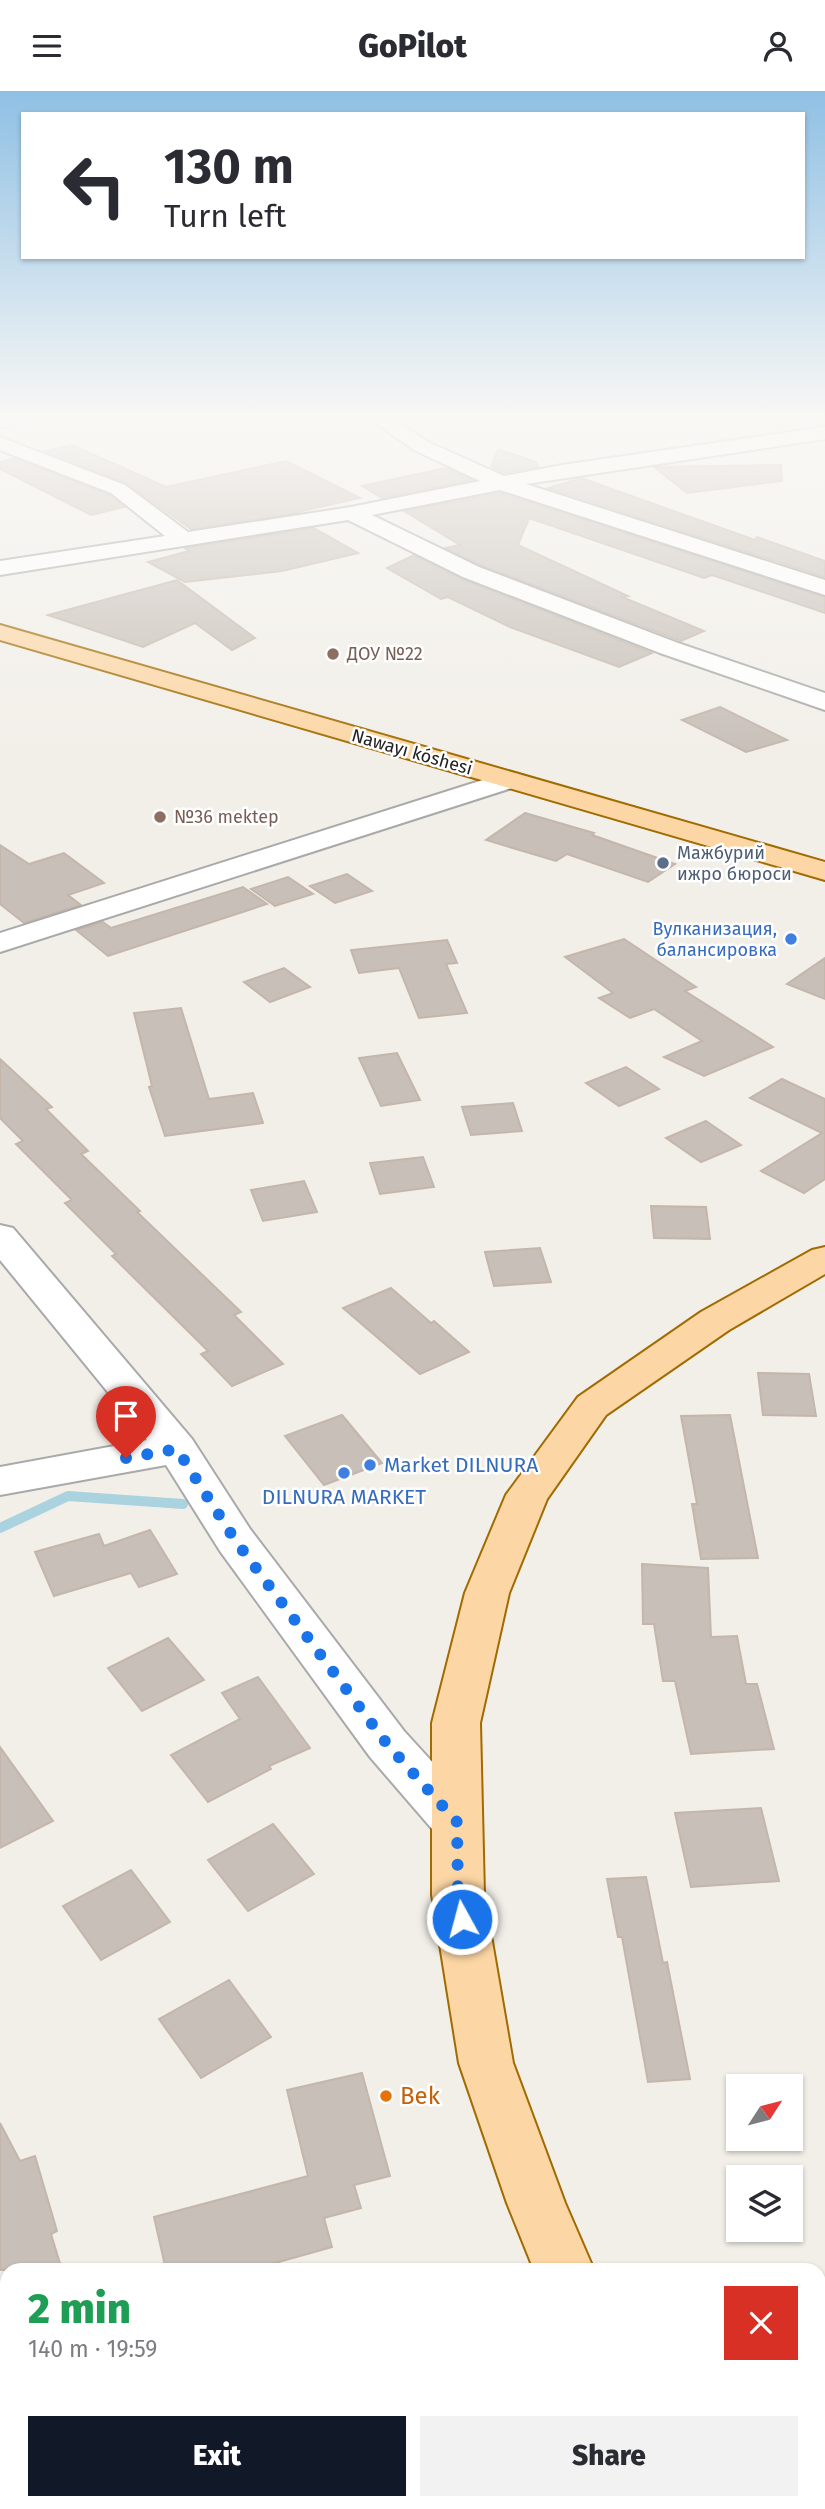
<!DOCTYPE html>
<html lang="en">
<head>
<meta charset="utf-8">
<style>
  :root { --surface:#fff; --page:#f2f2f3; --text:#2b2b33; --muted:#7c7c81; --accent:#111827 }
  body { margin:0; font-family:"Fira Sans",sans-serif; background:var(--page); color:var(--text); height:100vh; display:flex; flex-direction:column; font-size:26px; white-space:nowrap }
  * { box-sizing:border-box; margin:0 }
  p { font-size:23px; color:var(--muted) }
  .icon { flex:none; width:38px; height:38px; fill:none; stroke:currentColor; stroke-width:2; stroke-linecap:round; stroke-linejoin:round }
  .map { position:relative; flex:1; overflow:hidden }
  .details { position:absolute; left:0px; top:2172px; width:826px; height:247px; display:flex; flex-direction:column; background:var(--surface); border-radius:21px 21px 0 0; box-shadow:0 2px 5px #0004 }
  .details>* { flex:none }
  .hud { position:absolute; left:21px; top:21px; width:784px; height:147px; border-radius:0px; box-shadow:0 2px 5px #0004; background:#fff; color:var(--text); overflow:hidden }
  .needle { width:46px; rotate:54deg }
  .buttons { position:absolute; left:726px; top:1983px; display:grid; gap:14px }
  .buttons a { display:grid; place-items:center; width:77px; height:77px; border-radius:0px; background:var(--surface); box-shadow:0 2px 5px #0004; font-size:35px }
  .pin { position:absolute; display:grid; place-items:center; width:60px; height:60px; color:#fff; margin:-72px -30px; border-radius:50% 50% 50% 0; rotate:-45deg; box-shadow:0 0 7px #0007 }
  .pin .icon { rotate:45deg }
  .me { position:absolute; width:77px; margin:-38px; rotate:353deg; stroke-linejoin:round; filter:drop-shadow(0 0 5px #0008) }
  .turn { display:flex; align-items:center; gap:24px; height:147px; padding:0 28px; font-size:32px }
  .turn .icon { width:91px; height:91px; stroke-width:2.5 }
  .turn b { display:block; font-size:49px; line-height:60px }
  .round { display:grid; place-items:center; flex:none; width:74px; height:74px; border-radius:0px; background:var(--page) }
  .headline { display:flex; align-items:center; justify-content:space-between; height:119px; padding:0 28px }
  h1 { font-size:42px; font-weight:800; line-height:52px; color:#1e9e55 }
  .cta { display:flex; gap:14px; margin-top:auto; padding:14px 28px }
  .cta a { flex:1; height:80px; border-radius:0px; background:var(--accent); color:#fff; font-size:28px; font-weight:800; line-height:80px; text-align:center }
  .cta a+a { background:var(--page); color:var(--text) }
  header { display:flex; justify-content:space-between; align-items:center; height:91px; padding:0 28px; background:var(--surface); font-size:32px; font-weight:800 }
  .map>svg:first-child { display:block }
</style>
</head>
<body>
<header><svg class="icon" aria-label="menu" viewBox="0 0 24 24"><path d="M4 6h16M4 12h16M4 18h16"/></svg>GoPilot<svg class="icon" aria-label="person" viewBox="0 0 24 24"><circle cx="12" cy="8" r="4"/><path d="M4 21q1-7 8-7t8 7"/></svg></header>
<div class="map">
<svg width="825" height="2418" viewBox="0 0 825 2418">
  <rect width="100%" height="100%" fill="#f2efe9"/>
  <polygon fill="#aad3df" points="825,2291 825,2418 660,2418 669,2412 819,2412 819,2297"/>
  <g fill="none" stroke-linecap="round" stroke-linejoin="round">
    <polyline stroke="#aad3df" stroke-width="5" points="0,337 28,329"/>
    <polyline stroke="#aad3df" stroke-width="10" points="0,1437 68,1405 183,1413"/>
  </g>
  <g fill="#c7bfb8" stroke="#c4b6ab" stroke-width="2">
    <polygon points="72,354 166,396 286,370 360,407 289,423 191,438 126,392 45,360"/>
    <polygon points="498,358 536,371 538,376 504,382 491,376"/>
    <polygon points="14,367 110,404 124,416 91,424 0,378 0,371"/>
    <polygon points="781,374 782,390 687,402 654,376"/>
    <polygon points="446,377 472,389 382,407 362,395"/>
    <polygon points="581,387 755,449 757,446 825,470 825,486 548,397"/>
    <polygon points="500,402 825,506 825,522 712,484 704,487 529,427 518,454 628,505 622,506 704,540 681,550 480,474 446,457 460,454 404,420"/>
    <polygon points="314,437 358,462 282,480 185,491 148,471 189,460 185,457"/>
    <polygon points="414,464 462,488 652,562 619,576 510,536 448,506 441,508 387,477"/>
    <polygon points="177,489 255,547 232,559 195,532 143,556 48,524"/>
    <polygon points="720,616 787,649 746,661 682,629"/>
    <polygon points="525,722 594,742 592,744 675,773 648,791 567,763 556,770 486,749"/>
    <polygon points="0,754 29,773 64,762 104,792 68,804 81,814 24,832 0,813"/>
    <polygon points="347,783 372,800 335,812 310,795"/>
    <polygon points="288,786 313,803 275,815 251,798"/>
    <polygon points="243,796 267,813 108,865 76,839 103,831 111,837"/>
    <polygon points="624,848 696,896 685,900 773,956 704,985 664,966 702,950 654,918 630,927 599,907 613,902 565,866"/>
    <polygon points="447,849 457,872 446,873 467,922 419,927 399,877 359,882 351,859"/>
    <polygon points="825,867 825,908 787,893"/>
    <polygon points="284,877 310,896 270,911 244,891"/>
    <polygon points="181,917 209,1008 253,1002 263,1032 165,1045 149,996 152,995 134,922"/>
    <polygon points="397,962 420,1009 381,1015 359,967"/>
    <polygon points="0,968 52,1016 46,1018 88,1060 81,1063 140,1120 137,1121 241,1221 234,1224 283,1273 232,1295 201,1263 208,1260 112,1165 116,1163 65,1112 72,1109 16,1053 23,1050 0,1027"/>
    <polygon points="626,976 659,998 619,1015 586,992"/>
    <polygon points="782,988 825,1008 825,1088 804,1102 761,1080 822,1042 750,1007"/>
    <polygon points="513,1012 522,1040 471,1044 462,1016"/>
    <polygon points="706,1030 741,1054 701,1071 666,1047"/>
    <polygon points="423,1066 434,1096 380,1103 370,1072"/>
    <polygon points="304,1090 317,1121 263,1130 251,1099"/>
    <polygon points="651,1115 706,1116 710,1148 654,1147"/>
    <polygon points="540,1157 551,1191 494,1195 485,1161"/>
    <polygon points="391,1197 431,1232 434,1230 469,1261 420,1283 343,1217"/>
    <polygon points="758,1282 809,1283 816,1325 763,1324"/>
    <polygon points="342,1324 382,1372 324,1394 285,1345"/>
    <polygon points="730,1324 758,1467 701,1468 692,1413 697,1413 681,1325"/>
    <polygon points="150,1439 177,1483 139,1496 131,1482 54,1505 35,1461 99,1443 104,1455"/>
    <polygon points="642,1473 708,1477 711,1546 737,1545 746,1593 757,1593 774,1658 691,1663 675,1590 663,1590 654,1533 643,1533"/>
    <polygon points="168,1547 204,1589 142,1620 108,1577"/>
    <polygon points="258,1586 310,1657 269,1675 271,1678 208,1711 171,1664 240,1628 222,1602"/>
    <polygon points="0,1656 53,1730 0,1757"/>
    <polygon points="761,1717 779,1790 691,1796 675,1722"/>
    <polygon points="273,1733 314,1783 248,1820 208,1769"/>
    <polygon points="131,1779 170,1831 101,1869 63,1815"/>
    <polygon points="646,1786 663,1872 667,1871 690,1988 648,1991 622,1846 618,1846 607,1788"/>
    <polygon points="229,1889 271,1946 201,1987 159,1928"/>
    <polygon points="362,1982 390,2085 354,2094 361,2117 324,2127 332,2156 250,2179 166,2179 154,2126 308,2085 287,1999"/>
    <polygon points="0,2032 20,2070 35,2065 57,2140 51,2143 62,2179 0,2179"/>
  </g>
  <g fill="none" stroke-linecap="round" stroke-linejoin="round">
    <g stroke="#a9a9a9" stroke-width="4">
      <g id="minor">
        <polygon points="372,329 395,329 428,351 504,385 562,374 825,336 825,348 526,393 825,489 825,504 500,399 372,424 479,476 678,552 825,602 825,619 660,562 463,486 348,429 0,484 0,470 165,445 111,402 0,359 0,346 125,394 188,441 351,416 480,390 414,359"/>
        <polygon points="508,681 518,683 522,689 518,695 0,861 0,842"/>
        <polygon points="0,1134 13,1137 192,1348 250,1438 404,1640 475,1718 482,1732 475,1746 457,1752 439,1746 370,1666 220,1460 166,1374 0,1404 0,1376 147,1349 0,1169"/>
      </g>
    </g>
    <g stroke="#a06b00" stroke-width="4">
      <g id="major">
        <polygon points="0,534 825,771 825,789 0,549"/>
        <polygon points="825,1156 825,1183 729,1239 606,1324 547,1408 509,1502 480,1632 484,1804 513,1972 565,2112 594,2179 534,2179 507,2112 459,1972 432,1804 432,1632 465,1502 506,1404 578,1306 701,1221 812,1159"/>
        <polygon points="659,2412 725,2412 727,2418 661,2418"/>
      </g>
    </g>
    <use href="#minor" fill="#fff" fill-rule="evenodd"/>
    <use href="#major" fill="#fcd6a4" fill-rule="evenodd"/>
  </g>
  <linearGradient id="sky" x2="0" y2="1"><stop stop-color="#8fc0e4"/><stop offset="0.49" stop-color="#f9f8f5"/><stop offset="1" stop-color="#f9f8f5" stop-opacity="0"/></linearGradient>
  <rect width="825" height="667" fill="url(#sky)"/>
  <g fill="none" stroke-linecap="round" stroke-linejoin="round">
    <polyline stroke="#1a73e8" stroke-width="12" stroke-dasharray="0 21.6" points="126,1367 177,1358 235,1449 387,1653 457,1731 458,1804 462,1828"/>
  </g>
  <g fill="#8d6e63" stroke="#fff" stroke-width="2.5">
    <circle cx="333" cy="563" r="7"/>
    <circle cx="160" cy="726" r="7"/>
  </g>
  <circle fill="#5c6f8a" stroke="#fff" stroke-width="2.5" cx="663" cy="772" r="7"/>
  <g fill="#3f7fe0" stroke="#fff" stroke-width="2.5">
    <circle cx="791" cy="848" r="7"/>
    <circle cx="370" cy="1374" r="7"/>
    <circle cx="344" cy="1382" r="7"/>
  </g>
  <circle fill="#e8710a" stroke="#fff" stroke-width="2.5" cx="386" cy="2005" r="7"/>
  <g text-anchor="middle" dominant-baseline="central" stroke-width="5" stroke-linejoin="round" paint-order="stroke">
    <g font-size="18" fill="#785e54" stroke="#fff" text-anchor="start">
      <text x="347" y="563">ДОУ №22</text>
      <text x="174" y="726">№36 mektep</text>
    </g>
    <g font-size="18" fill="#222" stroke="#fff">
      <text transform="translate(412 661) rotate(16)">Nawayı kóshesi</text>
    </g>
    <g font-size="18" fill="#4e5e75" stroke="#fff" text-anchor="start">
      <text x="677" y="762">Мажбурий<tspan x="677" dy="21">ижро бюроси</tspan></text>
    </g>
    <g font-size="18" fill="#366cbe" stroke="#fff" text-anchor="end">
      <text x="777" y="838">Вулканизация,<tspan x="777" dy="21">балансировка</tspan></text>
    </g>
    <g font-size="21" fill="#366cbe" stroke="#fff" text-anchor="start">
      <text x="384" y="1374">Market DILNURA</text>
      <text x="344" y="1406" text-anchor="middle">DILNURA MARKET</text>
    </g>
    <g font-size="24" fill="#c56008" stroke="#fff" text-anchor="start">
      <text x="400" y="2005">Bek</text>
    </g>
  </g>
</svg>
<div class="buttons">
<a><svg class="needle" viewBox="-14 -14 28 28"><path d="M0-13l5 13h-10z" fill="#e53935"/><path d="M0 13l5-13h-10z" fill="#7c7c81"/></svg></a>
<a><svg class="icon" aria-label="layers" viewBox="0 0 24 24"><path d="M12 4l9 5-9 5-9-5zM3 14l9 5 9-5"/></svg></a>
</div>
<div class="pin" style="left:126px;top:1367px;background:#d93025"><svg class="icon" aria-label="arrive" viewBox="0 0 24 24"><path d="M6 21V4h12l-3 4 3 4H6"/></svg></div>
<svg class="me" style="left:462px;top:1828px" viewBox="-20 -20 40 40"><circle r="17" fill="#1a73e8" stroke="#fff" stroke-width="3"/><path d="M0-11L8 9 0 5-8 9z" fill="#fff"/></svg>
<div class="hud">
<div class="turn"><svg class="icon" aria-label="left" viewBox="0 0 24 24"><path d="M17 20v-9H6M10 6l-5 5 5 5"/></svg><div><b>130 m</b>Turn left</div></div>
</div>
<section class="details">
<div class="headline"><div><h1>2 min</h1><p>140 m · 19:59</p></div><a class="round" style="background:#d93025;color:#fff"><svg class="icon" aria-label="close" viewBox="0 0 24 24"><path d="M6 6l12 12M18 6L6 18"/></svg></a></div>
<div class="cta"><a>Exit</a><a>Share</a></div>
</section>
</div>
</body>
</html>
